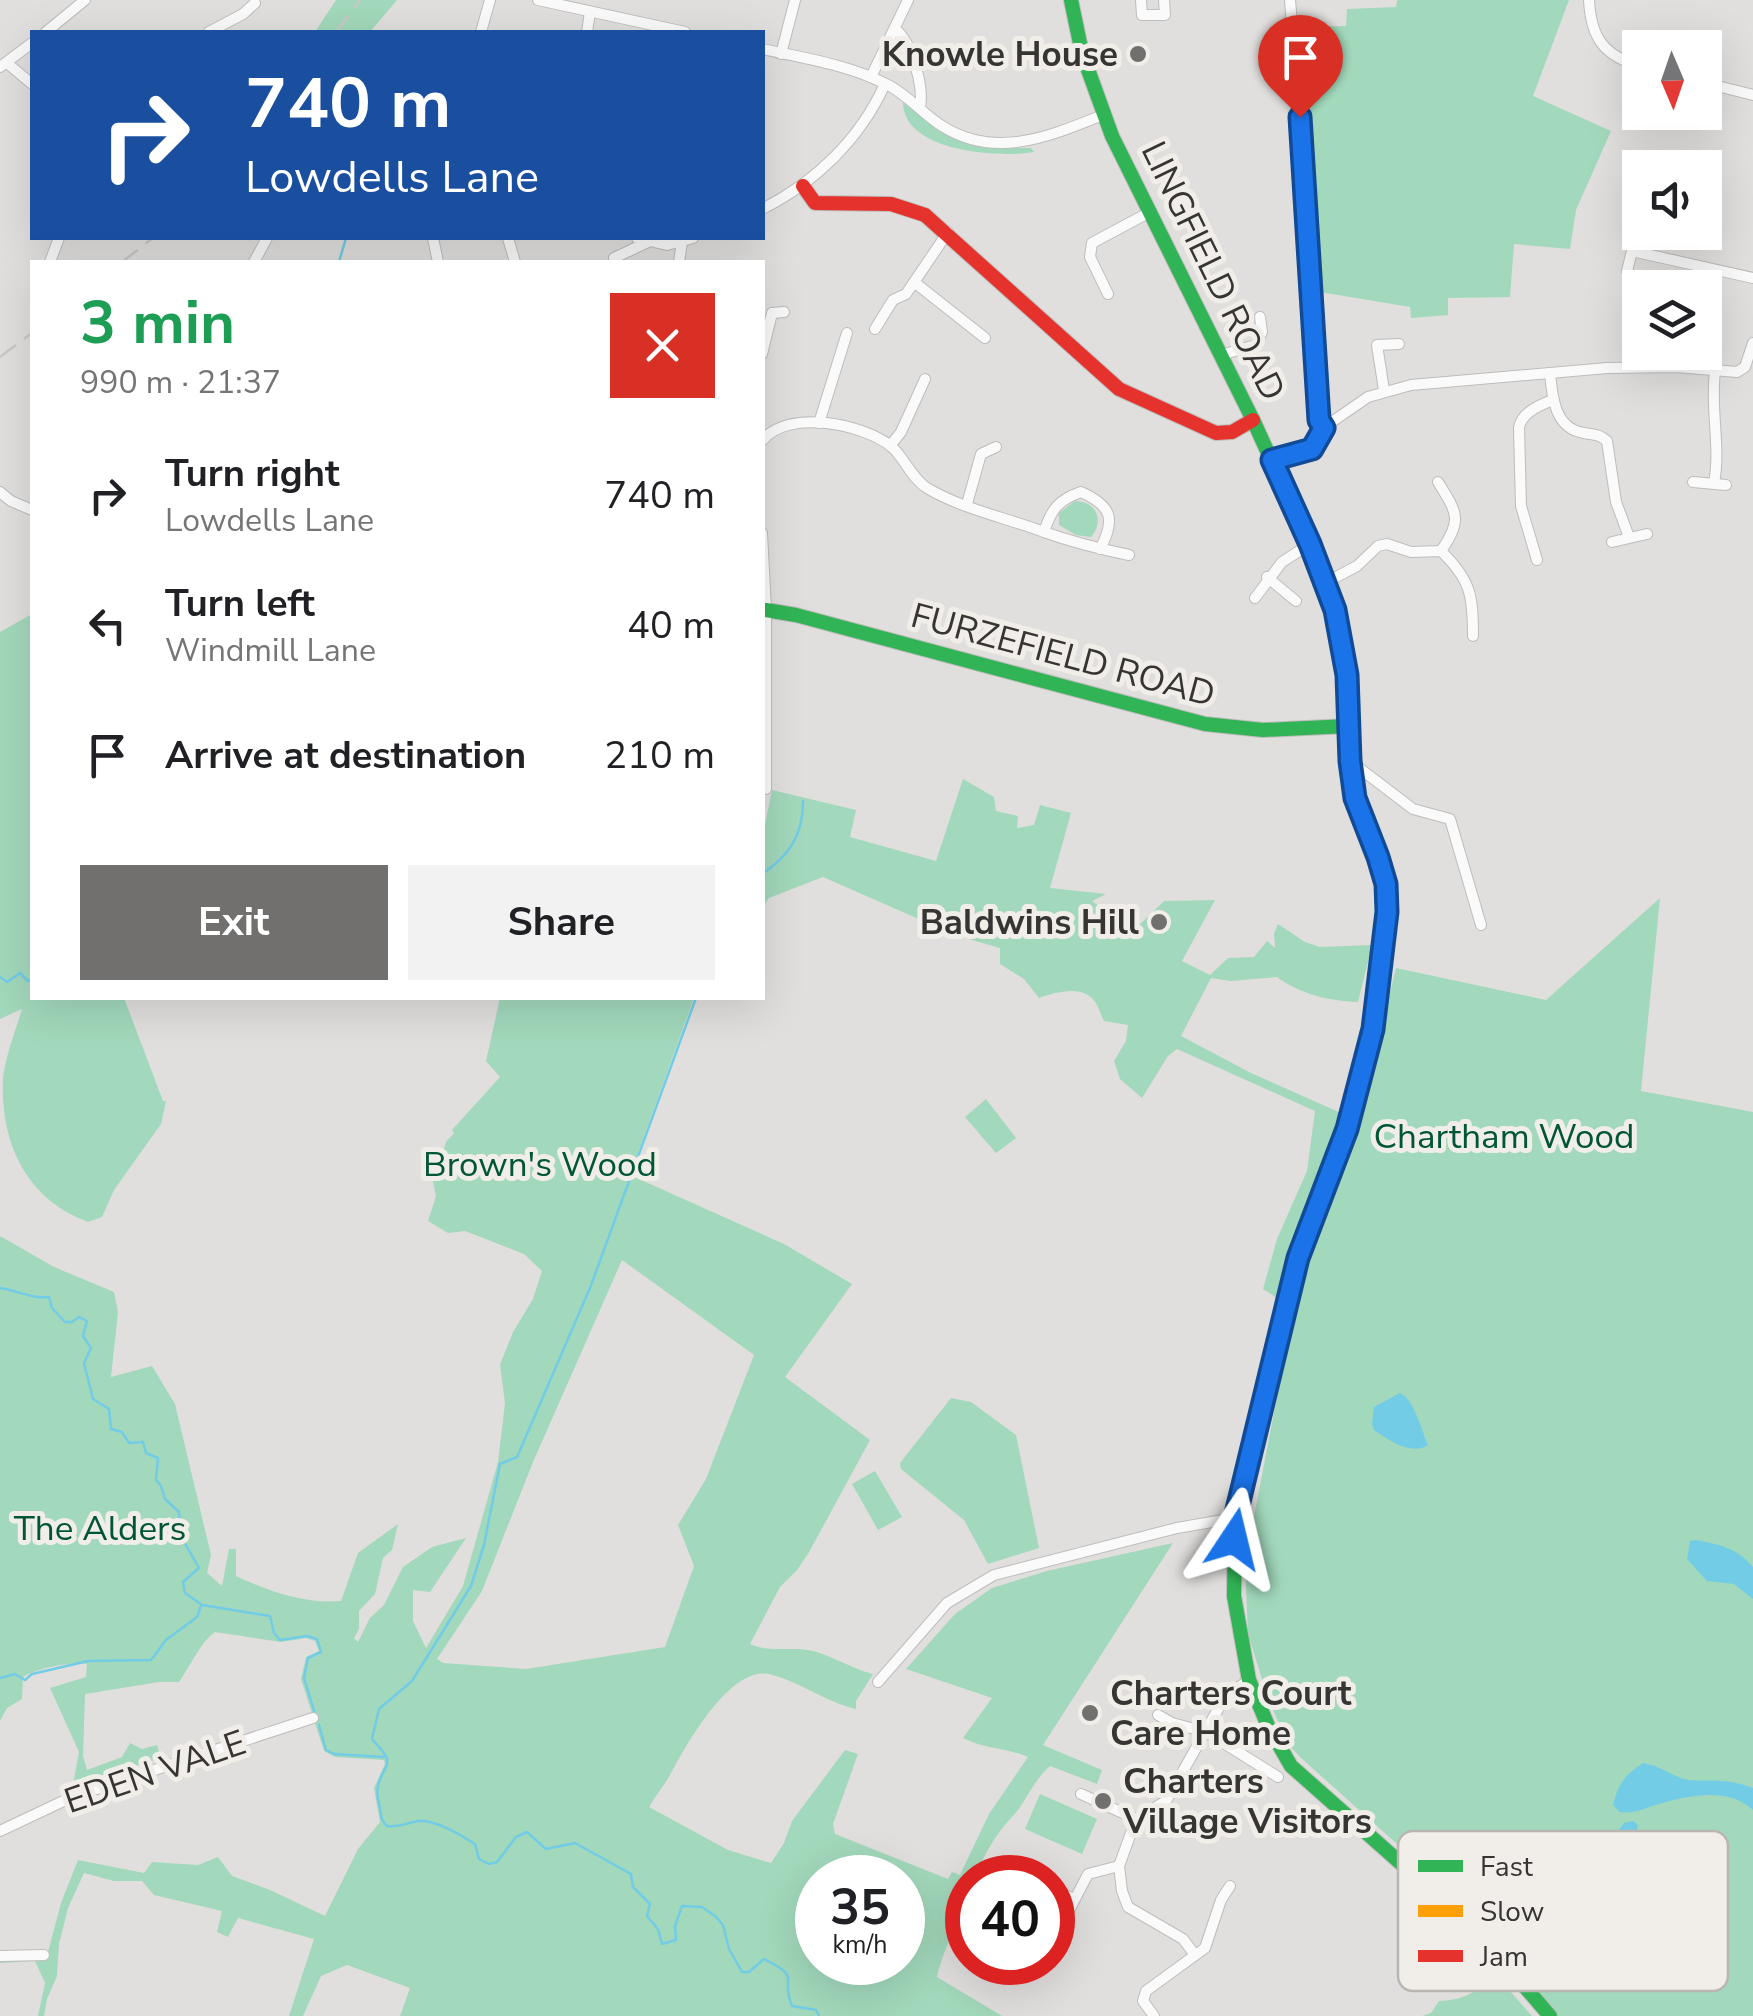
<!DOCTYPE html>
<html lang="en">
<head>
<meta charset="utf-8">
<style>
  :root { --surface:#fff; --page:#f2f2f2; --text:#202124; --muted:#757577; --accent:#72706e }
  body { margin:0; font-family:"Nunito Sans",sans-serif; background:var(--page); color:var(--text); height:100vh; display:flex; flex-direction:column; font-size:38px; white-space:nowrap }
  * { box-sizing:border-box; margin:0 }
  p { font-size:32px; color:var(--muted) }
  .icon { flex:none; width:55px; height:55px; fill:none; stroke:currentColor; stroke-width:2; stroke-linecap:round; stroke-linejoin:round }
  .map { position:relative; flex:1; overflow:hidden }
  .side { position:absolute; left:30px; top:260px; width:735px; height:740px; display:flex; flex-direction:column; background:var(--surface); border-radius:0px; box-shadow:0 10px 40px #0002 }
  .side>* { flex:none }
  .banner { position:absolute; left:30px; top:30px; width:735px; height:210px; border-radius:0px; box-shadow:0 10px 40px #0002; background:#1a4fa0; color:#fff; overflow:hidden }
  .needle { width:65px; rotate:178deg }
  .tools { position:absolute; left:1622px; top:30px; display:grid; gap:20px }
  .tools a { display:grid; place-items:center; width:100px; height:100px; border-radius:0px; background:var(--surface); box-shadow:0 10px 40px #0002; font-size:50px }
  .speed { position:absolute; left:795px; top:1855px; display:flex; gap:20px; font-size:50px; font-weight:700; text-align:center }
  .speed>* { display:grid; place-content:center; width:130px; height:130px; border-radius:50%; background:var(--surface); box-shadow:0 10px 40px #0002; line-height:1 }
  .speed small { font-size:25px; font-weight:400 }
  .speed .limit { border:15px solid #d22; background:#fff; color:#111 }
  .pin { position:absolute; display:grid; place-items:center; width:85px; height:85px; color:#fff; margin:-102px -42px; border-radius:50% 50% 50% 0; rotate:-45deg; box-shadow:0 0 10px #0007 }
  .pin .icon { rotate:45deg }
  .me { position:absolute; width:110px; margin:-55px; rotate:10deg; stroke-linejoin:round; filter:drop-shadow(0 0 8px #0008) }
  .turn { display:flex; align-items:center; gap:35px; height:210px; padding:0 50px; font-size:45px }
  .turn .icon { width:130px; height:130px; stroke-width:2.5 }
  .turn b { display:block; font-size:70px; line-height:85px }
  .round { display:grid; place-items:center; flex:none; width:105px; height:105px; border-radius:0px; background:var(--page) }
  .summary { display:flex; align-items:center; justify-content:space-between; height:170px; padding:0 50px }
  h1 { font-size:60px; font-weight:700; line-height:75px; color:#1e9e55 }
  .button { display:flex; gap:20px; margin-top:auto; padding:20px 50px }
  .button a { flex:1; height:115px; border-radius:0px; background:var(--accent); color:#fff; font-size:40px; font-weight:700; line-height:115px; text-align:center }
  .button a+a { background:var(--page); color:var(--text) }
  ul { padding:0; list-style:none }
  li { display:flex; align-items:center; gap:30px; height:130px; padding:0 50px }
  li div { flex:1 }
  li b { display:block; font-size:38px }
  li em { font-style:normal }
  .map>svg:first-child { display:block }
</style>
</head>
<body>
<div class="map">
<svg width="1753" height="2016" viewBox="0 0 1753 2016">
  <rect width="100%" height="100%" fill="#e1dfdd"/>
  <g fill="#a2d8bb" fill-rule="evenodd">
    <polygon points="336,0 397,0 370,32 315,32"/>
    <polygon points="1397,0 1569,0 1533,96 1611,131 1576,210 1570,249 1514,244 1510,297 1448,298 1448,315 1411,318 1410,307 1320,292 1305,27 1346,26 1347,9 1396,7"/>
    <path d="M903,102C948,140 972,149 1031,148L1034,152C999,158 903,152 903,102Z"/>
    <path d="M1075,501C1096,501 1105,521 1091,537L1076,535L1059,525V513Z"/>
    <path d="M32,614V998H124L163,1101H166L161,1124L114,1190L102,1217L88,1222C26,1199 0,1143 3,1078C6,1055 15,1032 22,1009L0,1019V632Z"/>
    <path d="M963,779L994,797L996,811L1018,816L1017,828L1034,825L1040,805L1071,813L1050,888L1106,894L1092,901L1119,921L1129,935L1164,901L1215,900L1182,961L1210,975L1228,958L1254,957L1267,941L1275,948L1274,934L1278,924L1305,942L1320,947L1372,945L1358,1002C1329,1001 1300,994 1277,977L1231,981L1211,978L1181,1036L1251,1073L1359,1121L1396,968L1546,1000L1660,898L1641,1091L1753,1112V2016H1550L1475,1929L1444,1886L1301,1758L1288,1744L1269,1701L1248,1634L1245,1563L1294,1309L1263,1289L1277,1239L1307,1171L1315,1111L1177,1049L1168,1056L1142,1098L1120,1079L1114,1061L1126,1041L1128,1025L1104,1021C1101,1016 1100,1010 1097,1005C1086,983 1056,992 1039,998L1024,979L1000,964V948L955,935L823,877L769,898L763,907V835L772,790L856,810L850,837L936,861Z"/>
    <path d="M500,998H694L630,1175L784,1244L852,1284L785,1377L870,1440L808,1554L797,1570L780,1587L750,1644C769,1653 792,1646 813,1651C833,1656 852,1669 873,1674L856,1701V1709C825,1702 799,1681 769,1674C729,1666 685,1747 670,1775C664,1786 655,1796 649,1807L728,1850L771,1863L784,1843L792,1821L845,1750L858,1754L833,1824L835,1834L948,1879L952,1872L960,1875L989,1814L1028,1757C1007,1748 984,1749 963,1738L992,1698L906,1669L955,1614L992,1588L1047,1571L1173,1543L1043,1745L1102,1770L1097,1784L1050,1766C1032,1782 1027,1801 1012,1817C993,1838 987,1851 974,1877L968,1878C967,1908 944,1945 937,1977L1002,2016H400L410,1988L347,1965L321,1976L303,2016H289L314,1939L238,1918L228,1937L217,1932L222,1911L154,1895L142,1881H114L84,1873L68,1908L59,1944L57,1976L47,1999L44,2016H38L45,1983L35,1961L0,1963V1959L47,1956L61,1903L78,1860L144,1873L152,1862L198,1865L218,1857L232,1876L270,1890L325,1916L358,1849L380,1822L374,1788L385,1764L384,1760L335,1757L324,1751L301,1679L306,1657L319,1651L315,1641L306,1638L281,1642L215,1632C202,1640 189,1668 179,1682H159L85,1694L83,1756L87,1770L122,1757L130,1743L142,1749L157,1745L161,1758L73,1785L79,1752L50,1688L86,1677L87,1664C69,1662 38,1668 23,1677L22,1699L7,1708L0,1721V1236L54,1267L114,1292L118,1312L111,1377L152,1366L175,1404L211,1555L207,1573L222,1586L229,1549H236V1576C268,1591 305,1604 341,1601L358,1553L398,1524L392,1550L383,1558L375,1594L359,1611V1629L354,1638L358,1642L370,1618L384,1605L403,1567L432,1547L466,1538L430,1592L413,1590V1621L426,1648L463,1586L498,1462L505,1403L500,1365L513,1332L533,1299L542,1271L524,1254L465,1231L448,1233L428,1221L436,1196L431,1173L435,1159L441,1158L446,1142L454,1133L452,1130L500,1077L486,1061ZM622,1260L754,1355L706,1479L678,1525L694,1566L665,1647L526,1669L443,1663L437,1659L482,1591L533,1462ZM818,1878H902V1962H818Z"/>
    <polygon points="986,1099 1016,1138 996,1153 965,1117"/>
    <polygon points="951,1398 971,1402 1016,1435 1039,1548 988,1564 964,1520 901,1469 900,1463"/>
    <polygon points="875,1471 902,1517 878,1530 852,1484"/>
    <polygon points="1040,1794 1097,1819 1082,1854 1025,1829"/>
    <path d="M1495,1974L1532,2016H1422L1431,2013L1439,2001C1466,2000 1478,1991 1495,1974Z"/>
  </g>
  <g fill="#72cce6">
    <path d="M1400,1393C1414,1399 1421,1429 1428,1445C1411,1456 1390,1441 1374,1430L1372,1424L1374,1407Z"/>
    <path d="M1696,1540C1720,1545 1736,1547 1753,1567V1599L1734,1584L1707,1581L1687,1559L1690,1541Z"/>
    <path d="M1643,1763C1661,1766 1678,1779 1688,1780C1716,1782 1725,1778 1753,1788V1810C1729,1787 1689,1795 1659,1804C1645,1808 1635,1814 1620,1812L1613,1805C1618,1784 1625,1775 1643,1763Z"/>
    <path d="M1633,1821L1638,1825L1631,1856L1633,1877L1659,1900L1654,1910C1644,1913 1633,1912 1623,1915C1589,1923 1582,1965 1557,1982L1528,1950L1530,1921L1514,1900L1511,1876L1546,1872L1582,1850L1610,1842L1624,1823Z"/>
  </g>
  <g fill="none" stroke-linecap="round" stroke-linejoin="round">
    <g stroke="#72cce6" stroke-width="2.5">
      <polyline points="339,262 346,238"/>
      <path d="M762,874C790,855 803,835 803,801"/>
      <polyline points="32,959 32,968"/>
      <polyline points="0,977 7,982 20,973 28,981 32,979"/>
      <path d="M696,998L590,1288L517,1457L500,1464L484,1545L471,1586L412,1681L379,1709L372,1739C376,1744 385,1752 387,1759C390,1770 372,1778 379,1804C382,1814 379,1818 387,1826C400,1828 407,1822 420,1821C436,1820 461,1835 475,1844L479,1859L489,1864L497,1862L516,1837L527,1832L546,1849L575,1843L631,1874L633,1887L650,1904L647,1916L658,1929L662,1944L676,1940L675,1926L682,1906L702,1907L715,1916L723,1925L729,1949L742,1972H749L764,1959C804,1979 779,1976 792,2006L816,2010L819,2016"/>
      <path d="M0,1288C20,1291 31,1299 49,1297L52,1308L65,1322H72L79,1317L87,1321L83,1336L91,1348L84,1363L93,1399L109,1409L111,1429L122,1432L129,1443L143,1442L146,1453L158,1458L156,1480L161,1486L165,1499L179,1512L180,1535L199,1568L183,1582L185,1593L202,1605L270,1616L274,1633L280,1640L307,1636L317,1639L321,1652L308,1658L304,1678L315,1714"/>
      <polyline points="0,1678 15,1674 25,1680 32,1674 88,1661 151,1660 166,1640 197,1617 201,1606"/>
      <polyline points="319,1725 326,1750 334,1754 384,1757"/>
    </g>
    <g stroke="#bfbdbc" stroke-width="12">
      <g id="street">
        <polyline points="538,0 685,32"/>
        <polyline points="1141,0 1142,15 1165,15 1164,0"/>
        <polyline points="1290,0 1305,174 1319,420 1323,428"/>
        <path d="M1589,0C1591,38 1604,56 1640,66"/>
        <path d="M896,30C912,43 924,87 920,107"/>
        <polyline points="46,32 85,0"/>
        <polyline points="209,32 243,14 255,3"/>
        <polyline points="481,32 490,0"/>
        <polyline points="587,32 590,12"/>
        <path d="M762,49C804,58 850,65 888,85C909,96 923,114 942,126C996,160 1050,136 1103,115"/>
        <polyline points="781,54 795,0"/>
        <polyline points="7,63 32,84"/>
        <polyline points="0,67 32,43"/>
        <polyline points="871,77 908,0"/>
        <polyline points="1705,83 1753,95"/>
        <path d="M762,209C816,182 860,139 885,84"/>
        <polyline points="433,238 438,262"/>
        <polyline points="508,238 515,262"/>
        <polyline points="637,238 667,245 693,238"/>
        <polyline points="1632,251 1637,226"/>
        <polyline points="614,258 648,242"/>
        <polyline points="50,262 59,238"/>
        <polyline points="254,262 267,238"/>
        <polyline points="679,262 682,242"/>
        <polyline points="1627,271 1632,251 1753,278"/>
        <polyline points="914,282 985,338"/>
        <polyline points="1108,294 1090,257 1092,243 1148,213"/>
        <polyline points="875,329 893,300 906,294 948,232"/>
        <polyline points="762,354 772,313 784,312"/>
        <polyline points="1221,355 1256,345 1262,332 1260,317"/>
        <path d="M1550,373C1552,397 1555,429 1584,433C1595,435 1599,434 1607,441L1616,502L1629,537"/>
        <polyline points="1384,390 1377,345 1399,344"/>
        <polyline points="819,423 847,333"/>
        <path d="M762,441C787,408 864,424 892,447C905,459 912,479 927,488C962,509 1007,518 1044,532"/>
        <polyline points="890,446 901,432 925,379"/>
        <polyline points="1271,460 1312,449 1323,428 1368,397 1411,385 1607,368 1677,367 1737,372 1745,367 1753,343"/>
        <path d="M1438,482C1457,513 1463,519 1441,551"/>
        <polyline points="1693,482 1726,485"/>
        <path d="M1714,483C1721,446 1710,409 1715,372"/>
        <polyline points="0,492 11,501 32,510"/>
        <polyline points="967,504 981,454 996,447"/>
        <polyline points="762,533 766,610 766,789"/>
        <polyline points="1612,542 1647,534"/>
        <path d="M1100,549C1116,519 1112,506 1081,492C1058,500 1051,510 1044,532C1072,542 1100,549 1129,555"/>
        <path d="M1537,560L1521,506L1519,428C1521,413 1539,405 1553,400"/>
        <polyline points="1267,577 1296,601"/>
        <path d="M1327,582L1357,566L1378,546L1387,544L1411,552L1441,551C1471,580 1473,596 1473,636"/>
        <polyline points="1255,598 1282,562 1310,544"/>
        <polyline points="1350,761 1413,809 1450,819 1481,925"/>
        <polyline points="878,1682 947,1603 994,1575 1177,1528 1235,1518"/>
        <polyline points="1158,1715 1172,1723 1206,1732 1278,1777"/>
        <polyline points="1081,1794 1136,1819"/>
        <polyline points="0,1831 72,1797 313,1718"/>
        <polyline points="1003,1867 1026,1878"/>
        <polyline points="1052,1889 1074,1899"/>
        <polyline points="1064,1920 1088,1874 1119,1866"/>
        <polyline points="1195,1955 1183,1939 1128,1907 1122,1891 1119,1866 1136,1819 1166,1801 1225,1697 1249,1680"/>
        <polyline points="0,1956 44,1955"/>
        <polyline points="1154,2016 1143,2001 1146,1991 1205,1948 1221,1900 1230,1886"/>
      </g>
    </g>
    <g stroke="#bfbdbc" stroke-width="16">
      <g id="fast">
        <polyline points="1071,0 1082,53 1112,136 1253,420 1327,582 1345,654 1355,797 1386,888"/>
        <polyline points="766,610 796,615 1205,724 1263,730 1348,726"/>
        <polyline points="1247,1470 1235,1518 1234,1596 1249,1680 1268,1726 1291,1766 1475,1929 1550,2016"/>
      </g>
    </g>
    <g stroke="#bfbdbc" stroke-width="16">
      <polyline id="slow" points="1247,1470 1298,1258 1347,1129 1373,1029 1387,912 1386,888"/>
    </g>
    <g stroke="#bfbdbc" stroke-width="16">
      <polyline id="jam" points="803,186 815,203 891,204 925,215 1119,389 1216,433 1232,432 1253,420"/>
    </g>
    <use href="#street" stroke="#fafafa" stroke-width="10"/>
    <use href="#fast" stroke="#30b455" stroke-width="14"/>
    <use href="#slow" stroke="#ff9f0a" stroke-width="14"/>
    <use href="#jam" stroke="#e5322d" stroke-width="14"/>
    <g stroke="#c8c8c8" stroke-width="2.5" stroke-dasharray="20 10" stroke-linecap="butt">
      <polyline points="336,32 360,0"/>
      <polyline points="122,262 153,238"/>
      <polyline points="0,357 32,333"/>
    </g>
  </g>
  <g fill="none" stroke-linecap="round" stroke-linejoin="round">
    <g stroke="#114b97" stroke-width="25">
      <polyline id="route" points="1234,1539 1235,1518 1298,1258 1347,1129 1373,1029 1387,912 1386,884 1378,857 1355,798 1350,761 1347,675 1335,610 1310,544 1272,460 1312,449 1324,428 1319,420 1300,117"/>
    </g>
    <use href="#route" stroke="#1a73e8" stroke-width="18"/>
  </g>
  <g fill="#72706e" stroke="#f1ede8" stroke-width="4">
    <circle cx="1138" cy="54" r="10"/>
    <circle cx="1159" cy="922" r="10"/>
    <circle cx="1090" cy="1713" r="10"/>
    <circle cx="1103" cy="1801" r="10"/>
  </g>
  <g text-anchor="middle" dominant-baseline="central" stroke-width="10" stroke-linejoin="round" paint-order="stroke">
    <g font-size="35" font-weight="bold" fill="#363533" stroke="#f1ede8" text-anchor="end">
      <text x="1118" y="54">Knowle House</text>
      <text x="1139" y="922">Baldwins Hill</text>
      <text x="1110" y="1693" text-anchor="start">Charters Court<tspan x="1110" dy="40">Care Home</tspan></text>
      <text x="1123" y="1781" text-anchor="start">Charters<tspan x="1123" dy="40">Village Visitors</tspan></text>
    </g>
    <g font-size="35" fill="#363533" stroke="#f1ede8">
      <text transform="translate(1213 271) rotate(64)">LINGFIELD ROAD</text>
      <text transform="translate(1063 655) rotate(15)">FURZEFIELD ROAD</text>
      <text transform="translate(155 1772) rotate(-19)">EDEN VALE</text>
    </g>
    <g font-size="35" fill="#005636" stroke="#f1ede8">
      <text x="1504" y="1136">Chartham Wood</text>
      <text x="540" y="1164">Brown's Wood</text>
      <text x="100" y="1528">The Alders</text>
    </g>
  </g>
  <rect x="1398" y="1831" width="330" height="160" rx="15" fill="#f1ede8" stroke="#b9b6b2" stroke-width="2.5"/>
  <rect x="1418" y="1860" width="45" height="12" fill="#30b455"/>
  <rect x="1418" y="1905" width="45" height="12" fill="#ff9f0a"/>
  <rect x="1418" y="1950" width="45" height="12" fill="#e5322d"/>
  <g font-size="28" fill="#363533">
    <text x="1480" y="1876">Fast</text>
    <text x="1480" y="1921">Slow</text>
    <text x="1480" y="1966">Jam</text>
  </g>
</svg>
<div class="tools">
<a><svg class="needle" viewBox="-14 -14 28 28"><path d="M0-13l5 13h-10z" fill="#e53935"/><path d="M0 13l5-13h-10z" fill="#757577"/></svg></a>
<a><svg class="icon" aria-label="sound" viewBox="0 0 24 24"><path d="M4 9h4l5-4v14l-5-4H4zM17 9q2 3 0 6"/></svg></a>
<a><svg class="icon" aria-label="layers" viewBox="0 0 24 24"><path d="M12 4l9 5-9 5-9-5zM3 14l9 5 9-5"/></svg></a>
</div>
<div class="speed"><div>35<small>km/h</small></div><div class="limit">40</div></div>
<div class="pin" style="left:1300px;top:117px;background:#d93025"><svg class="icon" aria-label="arrive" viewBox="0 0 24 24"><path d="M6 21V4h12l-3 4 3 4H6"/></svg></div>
<svg class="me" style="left:1234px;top:1539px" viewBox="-20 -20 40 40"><path d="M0-17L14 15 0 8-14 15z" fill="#1a73e8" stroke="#fff" stroke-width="4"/></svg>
<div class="banner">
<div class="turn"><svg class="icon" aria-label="right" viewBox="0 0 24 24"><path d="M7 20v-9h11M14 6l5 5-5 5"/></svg><div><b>740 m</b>Lowdells Lane</div></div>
</div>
<section class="side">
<div class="summary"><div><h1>3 min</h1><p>990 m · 21:37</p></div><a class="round" style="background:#d93025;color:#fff"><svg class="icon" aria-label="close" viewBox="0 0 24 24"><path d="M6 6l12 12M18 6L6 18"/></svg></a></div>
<ul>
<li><svg class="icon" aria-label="right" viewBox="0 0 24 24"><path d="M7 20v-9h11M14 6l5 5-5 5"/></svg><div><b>Turn right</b><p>Lowdells Lane</p></div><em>740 m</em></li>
<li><svg class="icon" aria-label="left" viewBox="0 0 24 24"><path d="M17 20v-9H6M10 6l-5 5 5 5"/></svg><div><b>Turn left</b><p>Windmill Lane</p></div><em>40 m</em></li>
<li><svg class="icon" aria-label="arrive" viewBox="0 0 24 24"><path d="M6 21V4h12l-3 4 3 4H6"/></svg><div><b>Arrive at destination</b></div><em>210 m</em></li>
</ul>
<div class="button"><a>Exit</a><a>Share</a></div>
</section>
</div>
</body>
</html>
